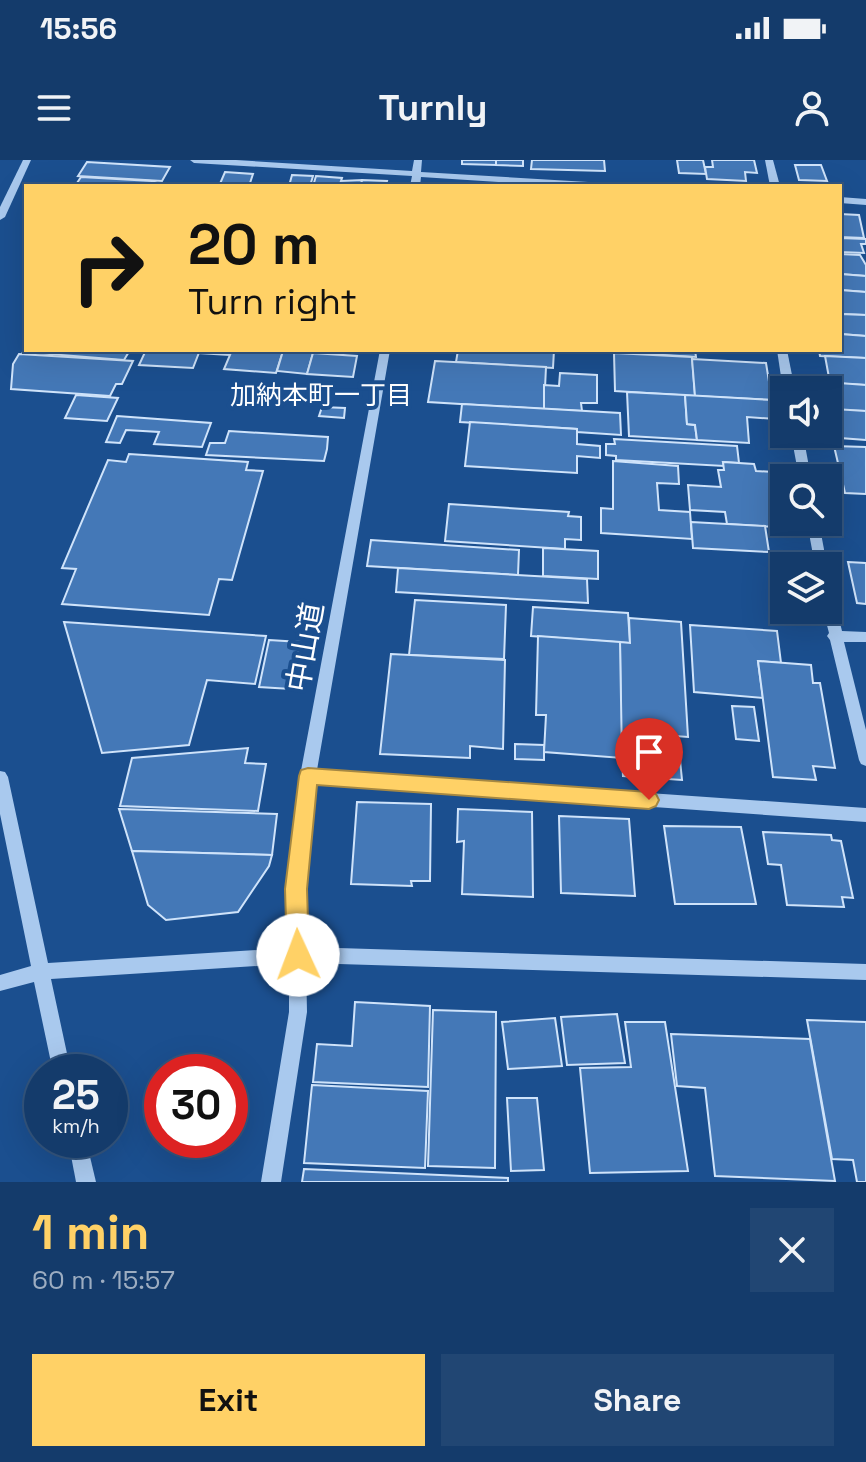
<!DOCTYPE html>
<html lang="en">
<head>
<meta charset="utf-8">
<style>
  :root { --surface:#143b6b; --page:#214673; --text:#f1f3f6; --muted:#9dadc1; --line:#33557e; --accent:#ffd166 }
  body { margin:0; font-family:"Space Grotesk","Noto Sans JP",sans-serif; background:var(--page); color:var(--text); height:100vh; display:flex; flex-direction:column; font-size:30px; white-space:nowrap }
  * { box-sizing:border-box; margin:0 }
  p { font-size:26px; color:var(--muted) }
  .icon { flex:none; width:44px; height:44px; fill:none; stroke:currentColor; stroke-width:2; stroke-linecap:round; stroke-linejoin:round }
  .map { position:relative; height:1022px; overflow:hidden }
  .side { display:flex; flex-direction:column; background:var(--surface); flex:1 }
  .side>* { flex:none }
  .guide { position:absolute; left:24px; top:24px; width:818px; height:168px; border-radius:0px; box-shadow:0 8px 32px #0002,0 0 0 2px var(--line); background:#ffd166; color:#111; overflow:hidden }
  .buttons { position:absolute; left:770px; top:216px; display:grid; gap:16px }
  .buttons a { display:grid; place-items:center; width:72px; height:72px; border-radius:0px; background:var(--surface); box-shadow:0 8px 32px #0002,0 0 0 2px var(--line); font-size:40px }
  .speed { position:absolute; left:24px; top:894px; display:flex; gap:16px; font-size:40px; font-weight:700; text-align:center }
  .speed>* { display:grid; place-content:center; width:104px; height:104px; border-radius:50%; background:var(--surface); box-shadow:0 8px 32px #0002,0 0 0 2px var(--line); line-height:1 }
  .speed small { font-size:20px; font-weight:400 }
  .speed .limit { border:12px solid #d22; background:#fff; color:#111 }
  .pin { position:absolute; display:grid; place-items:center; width:68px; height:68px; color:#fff; margin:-82px -34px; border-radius:50% 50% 50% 0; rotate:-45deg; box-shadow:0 0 8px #0007 }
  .pin .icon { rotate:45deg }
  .me { position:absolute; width:88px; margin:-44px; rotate:358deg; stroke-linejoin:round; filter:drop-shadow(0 0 6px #0008) }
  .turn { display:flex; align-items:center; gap:28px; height:168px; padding:0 32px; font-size:36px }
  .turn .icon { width:104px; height:104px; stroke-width:2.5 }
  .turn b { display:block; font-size:56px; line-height:68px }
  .round { display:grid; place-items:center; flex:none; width:84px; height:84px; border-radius:0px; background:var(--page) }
  .overview { display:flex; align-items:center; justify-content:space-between; height:136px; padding:0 32px }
  h1 { font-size:48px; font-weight:700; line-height:60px; color:var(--accent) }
  .primary-button { display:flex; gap:16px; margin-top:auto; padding:16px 32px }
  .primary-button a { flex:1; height:92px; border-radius:0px; background:var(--accent); color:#111; font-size:32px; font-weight:700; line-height:92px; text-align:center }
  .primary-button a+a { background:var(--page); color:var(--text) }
  .status { display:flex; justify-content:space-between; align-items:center; height:56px; padding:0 40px; background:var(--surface); direction:ltr }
  .status svg { height:22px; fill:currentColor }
  header { display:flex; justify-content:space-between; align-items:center; height:104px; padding:0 32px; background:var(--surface); font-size:36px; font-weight:700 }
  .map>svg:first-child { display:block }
</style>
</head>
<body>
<div class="status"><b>15:56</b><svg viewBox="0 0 49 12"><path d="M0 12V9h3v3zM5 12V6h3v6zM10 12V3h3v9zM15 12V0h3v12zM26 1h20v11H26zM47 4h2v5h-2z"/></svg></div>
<header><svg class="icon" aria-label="menu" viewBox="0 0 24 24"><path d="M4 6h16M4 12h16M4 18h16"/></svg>Turnly<svg class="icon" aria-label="person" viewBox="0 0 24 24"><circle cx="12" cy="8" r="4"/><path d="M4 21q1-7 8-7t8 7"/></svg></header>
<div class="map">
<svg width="866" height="1022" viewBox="0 0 866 1022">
  <rect width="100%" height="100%" fill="#1b4f8f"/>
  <g fill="#4478b7" stroke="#cfe3fa" stroke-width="2">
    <polygon points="462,0 496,0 496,5 462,4"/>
    <polygon points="496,0 523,0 523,6 496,5"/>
    <polygon points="532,0 604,0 605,11 531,9"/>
    <polygon points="677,0 703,0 706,14 679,13"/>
    <polygon points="712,0 754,0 757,13 745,12 746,21 707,19 705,7 713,7"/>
    <polygon points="87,2 170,7 162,21 78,16"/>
    <polygon points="795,5 821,5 827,21 799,20"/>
    <polygon points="225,12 253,14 249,26 219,26"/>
    <polygon points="292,15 313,16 310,26 289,26"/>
    <polygon points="316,16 342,18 341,21 362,20 361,26 313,26"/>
    <polygon points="81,17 152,21 166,26 75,26"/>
    <polygon points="362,20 387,21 386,25 393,25 361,26"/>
    <polygon points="840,54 859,55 864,78 840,77"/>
    <polygon points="840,78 866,79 866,84 861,84 864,93 840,92"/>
    <polygon points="840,94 860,95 866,105 866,116 840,114"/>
    <polygon points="840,114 866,116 866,132 840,130"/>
    <polygon points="840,130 866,132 866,155 840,154"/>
    <polygon points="840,154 866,155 866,176 840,174"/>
    <polygon points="840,174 866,176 866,198 820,196 819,190 840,190"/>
    <polygon points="26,187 26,190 130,190 124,200 23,192"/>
    <polygon points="146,190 200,190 193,208 139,205"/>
    <polygon points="200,190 268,190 283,191 276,213 224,209 230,195 199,193"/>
    <polygon points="458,190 554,190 553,208 456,202"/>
    <polygon points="597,190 695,190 696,197 597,191"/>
    <polygon points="283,191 313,193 307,214 277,211"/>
    <polygon points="313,193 357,196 353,217 307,214"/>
    <polygon points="614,193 692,197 695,236 615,231"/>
    <polygon points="19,194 133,201 122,224 116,224 110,236 11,229 13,204"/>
    <polygon points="825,196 866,198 866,225 830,223"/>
    <polygon points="692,199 766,203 772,240 695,236"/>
    <polygon points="435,201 546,207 544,249 428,242"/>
    <polygon points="560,213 597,215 597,243 581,243 582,251 544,249 544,225 559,226"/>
    <polygon points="825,222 866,225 866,251 830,250"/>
    <polygon points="627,232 685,235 687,264 695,265 697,280 629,276"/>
    <polygon points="76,235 118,238 107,261 65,258"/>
    <polygon points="685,235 772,240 775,259 747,257 749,283 697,280 695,265 687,264"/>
    <polygon points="462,244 620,253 621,275 577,272 577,269 460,262"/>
    <polygon points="322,247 345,248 344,258 319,256"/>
    <polygon points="834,249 866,251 866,280 840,278"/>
    <polygon points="117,256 211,263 202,287 154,284 159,272 126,270 120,283 106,282"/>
    <polygon points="470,262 577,269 577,284 600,286 600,298 577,296 577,313 465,306"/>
    <polygon points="229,271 328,277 327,289 324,301 206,295 210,283 225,283"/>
    <polygon points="614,279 737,286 739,303 723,302 724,306 616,300 616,296 606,295 606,284 615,284"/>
    <polygon points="834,286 866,287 866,334 845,333"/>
    <polygon points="129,294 248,302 246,310 263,311 232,420 219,419 209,455 62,444 76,409 62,408 108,300 126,302"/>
    <polygon points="613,301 678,306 679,324 657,323 659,350 690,352 692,379 601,373 601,348 613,349"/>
    <polygon points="723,302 754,304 756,311 774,312 781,354 773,353 776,367 727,364 725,352 690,350 688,325 721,327 718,310 724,310"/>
    <polygon points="449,344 569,352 568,356 581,357 581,380 565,379 565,389 445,381"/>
    <polygon points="691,362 765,366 769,392 693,388"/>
    <polygon points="371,380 519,390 518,415 367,406"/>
    <polygon points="543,388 598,391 598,419 543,416"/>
    <polygon points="848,402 866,403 866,444 857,443"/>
    <polygon points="398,408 587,419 588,443 396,432"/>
    <polygon points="415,440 506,445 504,499 409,495"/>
    <polygon points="533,447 628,453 630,483 531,476"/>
    <polygon points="629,458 681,462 688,577 621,572 620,482 630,483"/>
    <polygon points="64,462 266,476 255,524 207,520 189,585 102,593"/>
    <polygon points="690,465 777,471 781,503 758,501 763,538 694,532"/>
    <polygon points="538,476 620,482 622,598 544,592 546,555 536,555"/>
    <polygon points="269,480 300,482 291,529 259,527"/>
    <polygon points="391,494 505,500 503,589 470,586 470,598 380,594"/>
    <polygon points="758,501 811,505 813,523 820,523 835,608 813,606 816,620 773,617"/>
    <polygon points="732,546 754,547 759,581 736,579"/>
    <polygon points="515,584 544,585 544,600 515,599"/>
    <polygon points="248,588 245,603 266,604 258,651 120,646 132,598"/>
    <polygon points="622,596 680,600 682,620 623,616"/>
    <polygon points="357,642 431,644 430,721 411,721 412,726 351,724"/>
    <polygon points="119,649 277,654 272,695 132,691"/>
    <polygon points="458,649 532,652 533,737 462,734 464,681 457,682"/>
    <polygon points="559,656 629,659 635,736 561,733"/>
    <polygon points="664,666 741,667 756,744 675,744"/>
    <polygon points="763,672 831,675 832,680 841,681 853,738 842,737 844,747 787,745 781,705 768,704"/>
    <polygon points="132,691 272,695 269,706 238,752 166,760 148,745"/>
    <polygon points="355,842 430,846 428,927 313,922 317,884 352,886"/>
    <polygon points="433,850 496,852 495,1008 428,1006"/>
    <polygon points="617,854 625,903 567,905 561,857"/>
    <polygon points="555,858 562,906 508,909 502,862"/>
    <polygon points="807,860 866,862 866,1022 857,1022 853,1000 832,999"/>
    <polygon points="625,862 665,862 688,1011 590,1013 580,908 631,907"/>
    <polygon points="671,874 810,879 835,1021 715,1016 705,928 677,926"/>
    <polygon points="312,925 428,931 425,1008 304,1003"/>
    <polygon points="230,932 238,933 232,971 230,971"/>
    <polygon points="507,938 537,938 544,1010 511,1011"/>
    <polygon points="304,1009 508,1018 508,1022 302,1022"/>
  </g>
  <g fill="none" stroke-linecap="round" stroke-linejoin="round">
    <g fill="#a9c9ee" fill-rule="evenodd">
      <polygon points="23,0 31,0 5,57 0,60 0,47"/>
      <polygon points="190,0 236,0 412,11 414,0 422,0 421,12 605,23 610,26 562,26 421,17 420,26 410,26 412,16 194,3"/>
      <polygon points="765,0 773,0 780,26 770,26"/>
      <polygon points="840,37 866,39 866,45 840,43"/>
      <polygon points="380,190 390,190 317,610 866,648 866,662 315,623 304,729 305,787 866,804 866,820 306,803 307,852 281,1022 261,1022 289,852 289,804 51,819 71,912 53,912 34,822 0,831 0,815 31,806 0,654 0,611 5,612 8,617 48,803 289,788 288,729 300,616"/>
      <polygon points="777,190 787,190 795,230 783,230"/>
      <polygon points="791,274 803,274 811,318 799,318"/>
      <polygon points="807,362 819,362 827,406 815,406"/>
      <polygon points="828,438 835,443 842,471 866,472 866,482 844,482 866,570 866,606 861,604 859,600 830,480 827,476 829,473 823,450 828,450"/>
      <polygon points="68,980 86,980 96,1022 76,1022"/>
    </g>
  </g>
  <polygon fill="#ffd166" stroke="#a68842" stroke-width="2" points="308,608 649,632 656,634 659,640 656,646 649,649 317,625 307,729 309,795 306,803 298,806 291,803 287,795 285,729 299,616 301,610"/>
  <g text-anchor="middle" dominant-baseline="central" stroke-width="8" stroke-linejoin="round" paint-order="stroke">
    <g font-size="26" fill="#fff" stroke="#1b4f8f">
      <text x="321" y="235">加納本町一丁目</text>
    </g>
    <g font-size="30" fill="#fff" stroke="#1b4f8f">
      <text transform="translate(305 487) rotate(-80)">中山道</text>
    </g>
  </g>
</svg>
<div class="buttons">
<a><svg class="icon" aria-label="sound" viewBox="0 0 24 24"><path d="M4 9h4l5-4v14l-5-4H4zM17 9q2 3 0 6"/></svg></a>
<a><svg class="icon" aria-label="search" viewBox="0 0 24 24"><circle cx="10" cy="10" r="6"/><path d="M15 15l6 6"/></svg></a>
<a><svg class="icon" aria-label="layers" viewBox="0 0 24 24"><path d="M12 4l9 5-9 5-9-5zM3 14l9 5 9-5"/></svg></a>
</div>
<div class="speed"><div>25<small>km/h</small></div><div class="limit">30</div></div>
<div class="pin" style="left:649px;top:640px;background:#d93025"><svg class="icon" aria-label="arrive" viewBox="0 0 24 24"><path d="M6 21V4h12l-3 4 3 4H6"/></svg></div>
<svg class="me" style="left:298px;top:795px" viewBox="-20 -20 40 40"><circle r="19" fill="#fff"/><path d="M0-13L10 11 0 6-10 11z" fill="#ffd166"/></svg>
<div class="guide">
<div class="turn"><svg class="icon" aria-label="right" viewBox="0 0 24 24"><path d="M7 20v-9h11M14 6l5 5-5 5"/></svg><div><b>20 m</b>Turn right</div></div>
</div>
</div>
<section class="side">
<div class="overview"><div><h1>1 min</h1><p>60 m · 15:57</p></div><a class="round"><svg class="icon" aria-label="close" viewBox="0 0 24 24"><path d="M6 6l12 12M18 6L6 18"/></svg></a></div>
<div class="primary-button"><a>Exit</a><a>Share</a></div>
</section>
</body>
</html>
